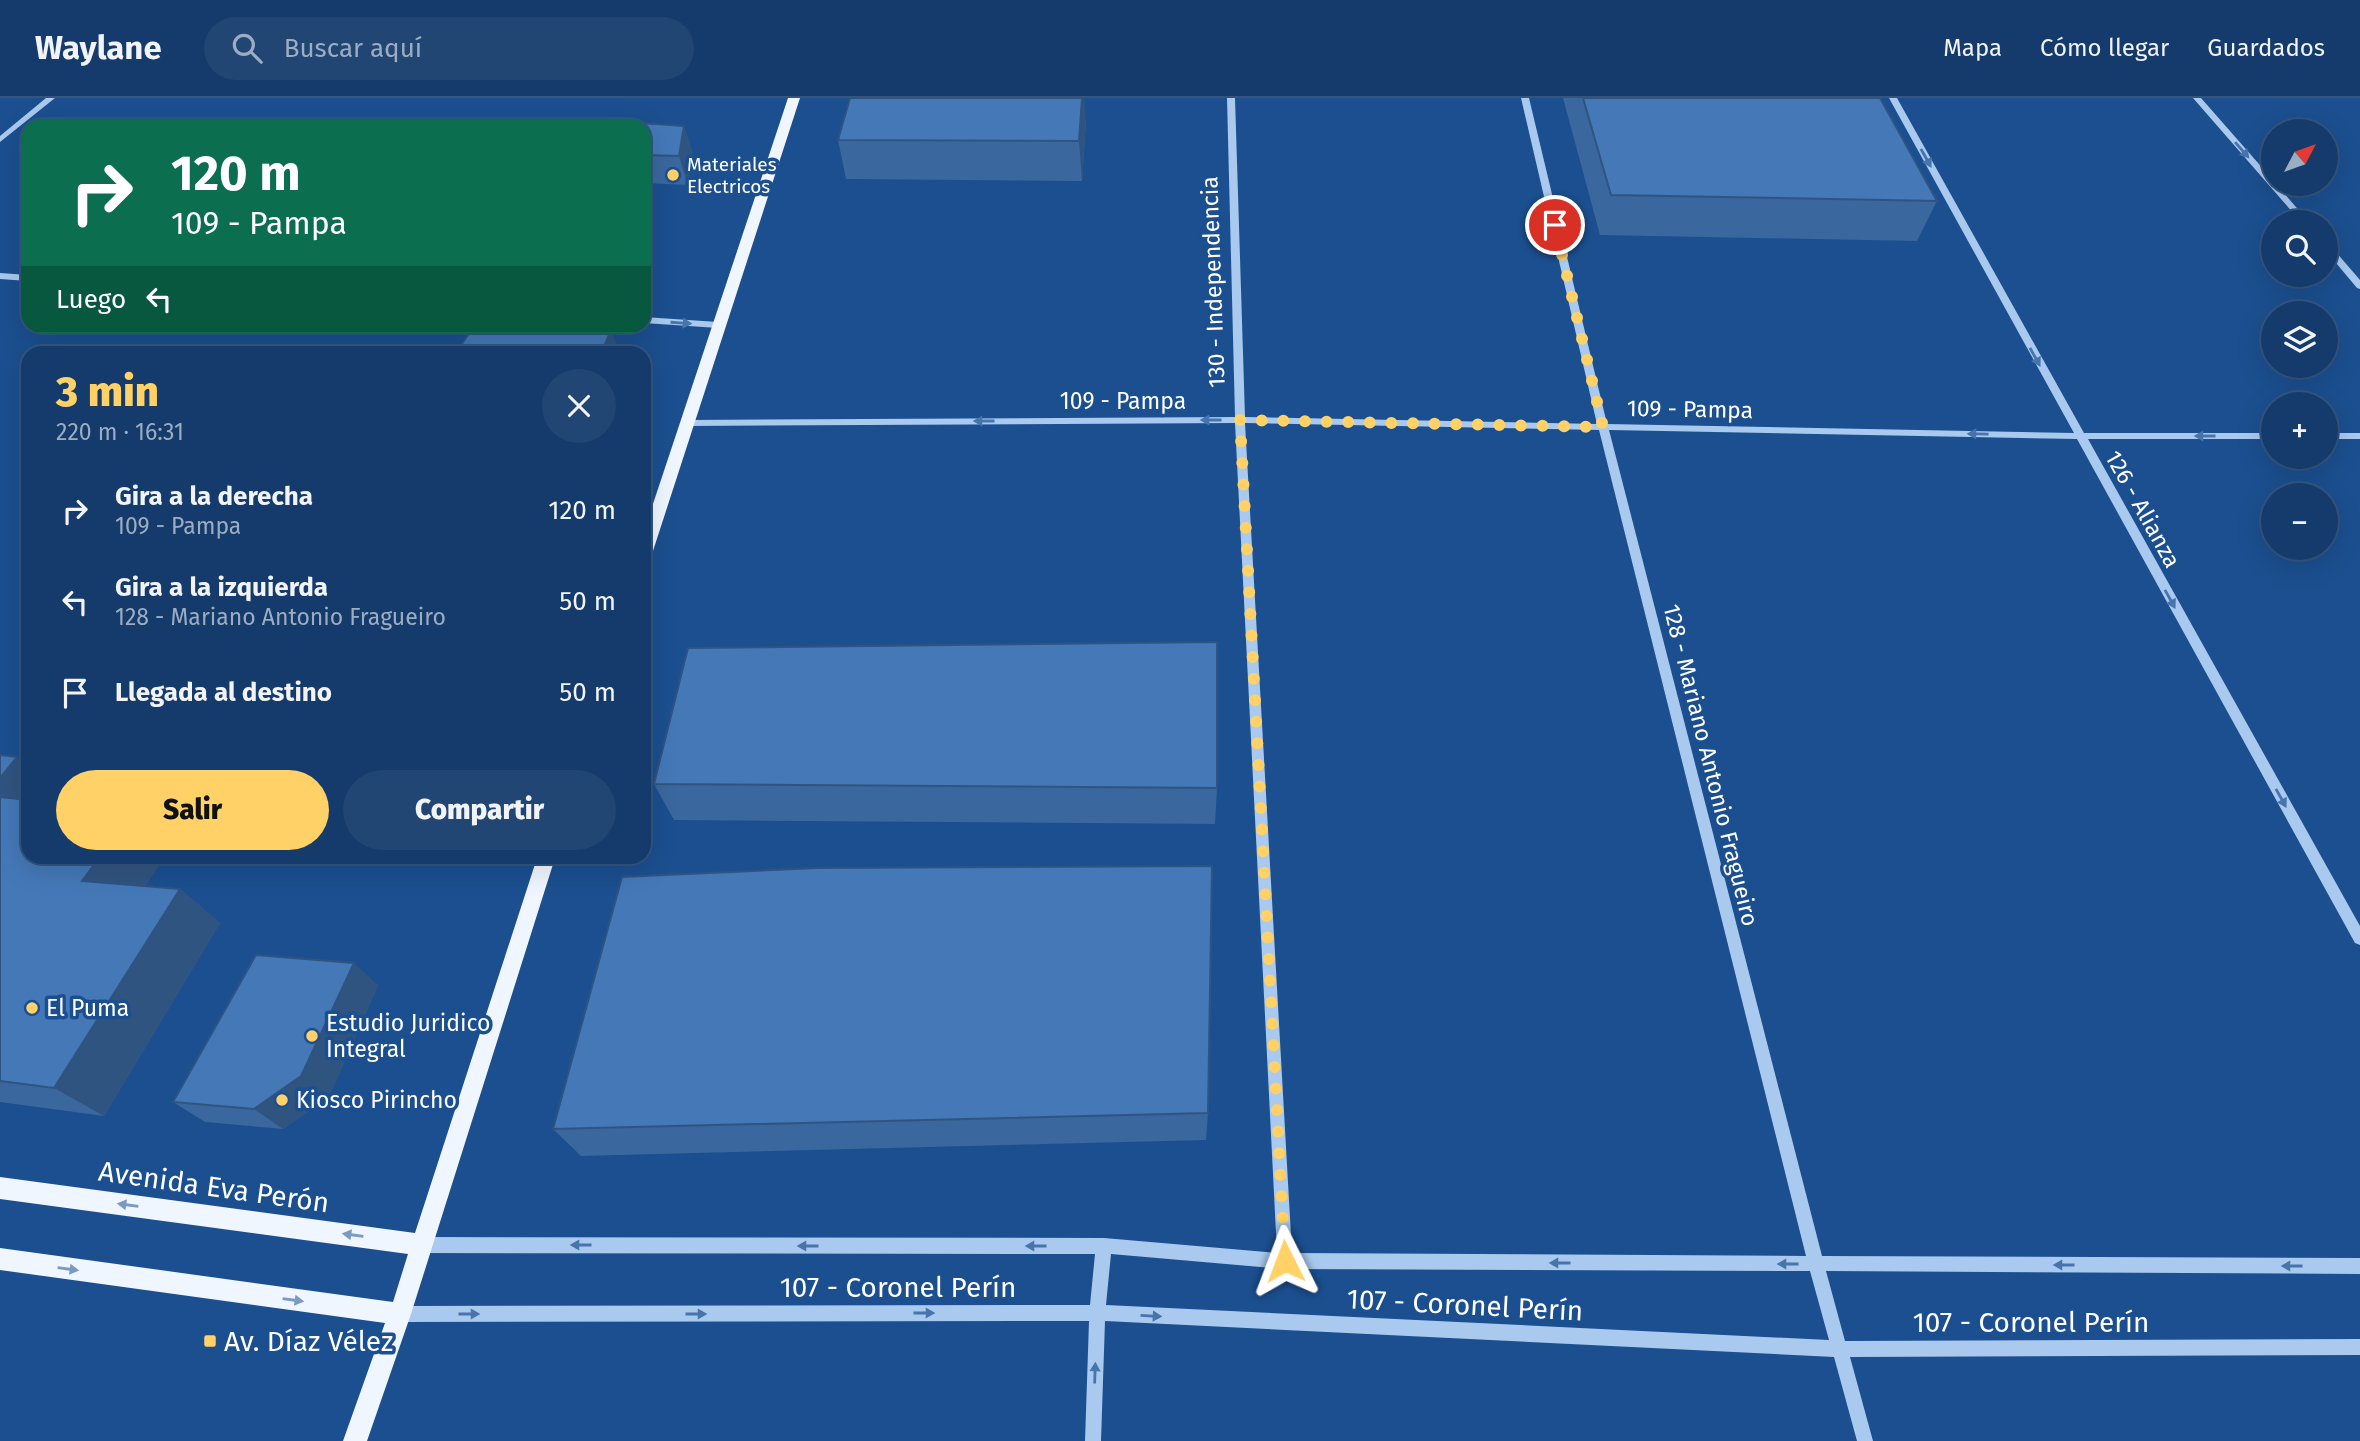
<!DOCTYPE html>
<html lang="es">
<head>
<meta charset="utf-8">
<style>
  :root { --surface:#143b6b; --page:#214673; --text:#f1f3f6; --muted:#9dadc1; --line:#33557e; --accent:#ffd166 }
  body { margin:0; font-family:"Fira Sans",sans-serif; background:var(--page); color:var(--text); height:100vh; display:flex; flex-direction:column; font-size:26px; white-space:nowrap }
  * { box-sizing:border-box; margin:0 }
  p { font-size:23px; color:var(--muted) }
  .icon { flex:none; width:38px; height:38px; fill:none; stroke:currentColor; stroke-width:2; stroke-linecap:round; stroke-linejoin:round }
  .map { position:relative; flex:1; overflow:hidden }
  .drawer { position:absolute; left:21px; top:248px; width:630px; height:518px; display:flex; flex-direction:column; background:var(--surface); border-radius:21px; box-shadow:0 7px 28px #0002,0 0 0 2px var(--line) }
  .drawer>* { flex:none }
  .hud { position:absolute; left:21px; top:21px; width:630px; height:214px; border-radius:21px; box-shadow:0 7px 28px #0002,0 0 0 2px var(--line); background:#0b6e4f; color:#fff; overflow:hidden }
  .needle { width:46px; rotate:49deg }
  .buttons { position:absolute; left:2261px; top:21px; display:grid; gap:14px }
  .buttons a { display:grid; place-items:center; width:77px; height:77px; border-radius:50%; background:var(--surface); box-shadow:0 7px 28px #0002,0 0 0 2px var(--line); font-size:35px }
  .pin { position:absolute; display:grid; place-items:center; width:60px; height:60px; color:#fff; margin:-30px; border:4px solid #fff; border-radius:50%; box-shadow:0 2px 7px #0007 }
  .me { position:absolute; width:77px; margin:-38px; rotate:357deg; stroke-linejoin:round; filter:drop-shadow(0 0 5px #0008) }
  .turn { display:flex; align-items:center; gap:24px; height:147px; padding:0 35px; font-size:32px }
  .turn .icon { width:91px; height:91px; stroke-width:2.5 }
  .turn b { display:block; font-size:49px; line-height:60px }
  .then { display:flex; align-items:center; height:66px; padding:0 35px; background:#0003; gap:14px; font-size:26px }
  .round { display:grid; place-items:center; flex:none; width:74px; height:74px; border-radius:37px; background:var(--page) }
  .summary { display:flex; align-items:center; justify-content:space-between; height:119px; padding:0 35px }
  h1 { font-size:42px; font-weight:800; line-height:52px; color:var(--accent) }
  .button { display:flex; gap:14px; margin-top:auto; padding:14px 35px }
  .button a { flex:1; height:80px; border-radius:42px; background:var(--accent); color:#111; font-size:28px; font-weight:800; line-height:80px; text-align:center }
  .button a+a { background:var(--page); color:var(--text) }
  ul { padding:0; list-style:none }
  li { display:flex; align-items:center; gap:21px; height:91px; padding:0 35px }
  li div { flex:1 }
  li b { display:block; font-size:26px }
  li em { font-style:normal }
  header { display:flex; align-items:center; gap:42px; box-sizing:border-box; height:98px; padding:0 35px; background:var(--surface); border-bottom:2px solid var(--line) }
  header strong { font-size:33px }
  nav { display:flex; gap:38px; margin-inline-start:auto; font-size:24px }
  .search { width:490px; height:63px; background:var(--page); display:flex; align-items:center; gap:18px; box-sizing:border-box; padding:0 24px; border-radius:38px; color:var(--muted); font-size:26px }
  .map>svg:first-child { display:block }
</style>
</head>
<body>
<header>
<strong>Waylane</strong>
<div class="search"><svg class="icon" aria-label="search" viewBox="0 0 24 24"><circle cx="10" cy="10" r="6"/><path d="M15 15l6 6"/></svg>Buscar aquí</div>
<nav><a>Mapa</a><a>Cómo llegar</a><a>Guardados</a></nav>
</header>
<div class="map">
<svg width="2360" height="1343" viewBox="0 0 2360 1343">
  <rect width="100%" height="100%" fill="#1b4f8f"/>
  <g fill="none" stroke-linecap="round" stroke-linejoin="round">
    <g fill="#a9c9ee" fill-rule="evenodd">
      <polygon points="46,0 55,0 0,44 0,38"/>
      <path d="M1227,0H1235L1245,319L1597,326L1521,0H1529L1607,326L2074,335L1889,0H1897L2084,335H2273V341H2088L2360,828V847L2355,845L2077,341L1609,332L1822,1158L2360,1160V1176L1826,1173L1845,1243L2360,1241V1257L1850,1259L1873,1343H1857L1834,1259L1105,1223L1101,1343H1085L1089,1223L400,1224L394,1222L392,1216L394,1210L400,1208L1090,1207L1095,1156L421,1155L416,1152L413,1147L416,1142L421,1139L1104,1140L1277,1155L1235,325L687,328L682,325L687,322L1235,319ZM1245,325L1599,332L1806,1158L1292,1155ZM1111,1156L1285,1171L1810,1173L1829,1242L1106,1207Z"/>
      <polygon points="2193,0 2201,0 2273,82 2273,86 2276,86 2309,124 2301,124"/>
      <polygon points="2326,145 2329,146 2360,182 2360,191 2357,190 2326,153"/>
      <polygon points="0,175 28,177 28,183 0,181"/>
      <polygon points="644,219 718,224 723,227 718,230 644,225"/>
      <rect x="2326" y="335" width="34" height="6"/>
    </g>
    <g fill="#f0f6ff" fill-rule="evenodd">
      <polygon points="788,0 800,0 652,456 644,462 644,433"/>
      <polygon points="537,760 555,760 411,1216 367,1343 343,1343 385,1225 0,1172 0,1150 393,1204 408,1156 0,1101 0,1079 415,1135"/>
    </g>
  </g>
  <g fill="#3a679d">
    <polygon points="1563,0 1880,0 1937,103 1917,143 1600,137"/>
    <polygon points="1086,22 1082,83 846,81 838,42"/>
    <polygon points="644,28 684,28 693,56 688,87 644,85"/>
    <polygon points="0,657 28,760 164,760 145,788 180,791 220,825 104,1018 0,1004"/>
    <polygon points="654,686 1217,690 1215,726 674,722"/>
    <polygon points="378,887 329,999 283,1031 205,1024 173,1004"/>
    <polygon points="1208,1015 1206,1042 581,1058 553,1031"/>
  </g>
  <g fill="#305480">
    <polygon points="1082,0 1084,0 1086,22 1082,83 1079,43"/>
    <polygon points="684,28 693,56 688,87 679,58"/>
    <polygon points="611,232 621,256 601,256"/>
    <polygon points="17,659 28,668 28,730 0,708 0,680"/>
    <polygon points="99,760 164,760 126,817 82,783"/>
    <polygon points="180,791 220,825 104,1018 54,990"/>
    <polygon points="354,865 378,887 329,999 283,1031 254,1011"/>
  </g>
  <g fill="#4478b7" stroke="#305480" stroke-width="2">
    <polygon points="850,0 1082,0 1079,43 838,42"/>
    <polygon points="1583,0 1880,0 1937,103 1611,97"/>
    <polygon points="599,22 684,28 679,58 644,57 644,28 595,28"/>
    <polygon points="474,228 609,228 611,232 601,256 455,256"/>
    <polygon points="1217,544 1217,690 654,686 688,550"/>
    <polygon points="0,657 17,659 0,680"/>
    <polygon points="0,699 28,702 28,760 99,760 82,783 180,791 54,990 0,983"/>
    <polygon points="1212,768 1208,1015 553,1031 622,779 818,770"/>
    <polygon points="256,857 354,865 301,978 254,1011 173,1004"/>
  </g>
  <defs><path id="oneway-solid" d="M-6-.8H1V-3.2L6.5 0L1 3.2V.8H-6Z" transform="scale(1.75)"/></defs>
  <g fill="#4674ac">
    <use href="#oneway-solid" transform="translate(2242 52) rotate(49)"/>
    <use href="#oneway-solid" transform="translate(1926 60) rotate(61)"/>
    <use href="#oneway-solid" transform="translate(681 225) rotate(4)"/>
    <use href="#oneway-solid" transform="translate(2035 259) rotate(61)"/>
    <use href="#oneway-solid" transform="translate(1211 322) rotate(180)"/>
    <use href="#oneway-solid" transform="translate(984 323) rotate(180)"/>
    <use href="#oneway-solid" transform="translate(1978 336) rotate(-179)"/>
    <use href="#oneway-solid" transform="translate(2205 338) rotate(180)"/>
    <use href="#oneway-solid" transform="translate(2170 501) rotate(61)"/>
    <use href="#oneway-solid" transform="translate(2281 700) rotate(61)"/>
    <use href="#oneway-solid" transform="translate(581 1147) rotate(-180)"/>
    <use href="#oneway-solid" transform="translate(808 1148) rotate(-180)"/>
    <use href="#oneway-solid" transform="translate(1036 1148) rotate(-180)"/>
    <use href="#oneway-solid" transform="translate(1560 1165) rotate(-180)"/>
    <use href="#oneway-solid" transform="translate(1788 1166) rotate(-180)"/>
    <use href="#oneway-solid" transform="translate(2064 1167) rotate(-180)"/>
    <use href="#oneway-solid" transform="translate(2292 1168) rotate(-180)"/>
    <use href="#oneway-solid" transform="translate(924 1215)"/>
    <use href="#oneway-solid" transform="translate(469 1216)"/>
    <use href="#oneway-solid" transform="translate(696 1216)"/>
    <use href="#oneway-solid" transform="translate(1151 1218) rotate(3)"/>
    <use href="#oneway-solid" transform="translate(1095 1275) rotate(-88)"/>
  </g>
  <g fill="#7b9ac1">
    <use href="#oneway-solid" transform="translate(128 1107) rotate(-172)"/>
    <use href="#oneway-solid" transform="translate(353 1137) rotate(-172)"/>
    <use href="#oneway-solid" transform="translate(68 1171) rotate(8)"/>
    <use href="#oneway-solid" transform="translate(293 1202) rotate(8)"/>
  </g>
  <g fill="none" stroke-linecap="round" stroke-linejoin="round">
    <polyline stroke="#ffd166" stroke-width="12" stroke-dasharray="0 21.6" points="1285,1163 1240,322 1603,329 1555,127"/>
  </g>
  <g fill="#ffd166" stroke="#1b4f8f" stroke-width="2.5">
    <circle cx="673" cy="77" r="7"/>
    <circle cx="32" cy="910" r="7"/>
    <circle cx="312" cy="938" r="7"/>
    <circle cx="282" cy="1002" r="7"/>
    <rect x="203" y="1236" width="14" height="14" rx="3.5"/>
  </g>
  <g text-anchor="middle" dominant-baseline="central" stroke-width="7" stroke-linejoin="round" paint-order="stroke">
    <g font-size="19" fill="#fff" stroke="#1b4f8f" text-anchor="start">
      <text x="687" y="66">Materiales<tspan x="687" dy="22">Electricos</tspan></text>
    </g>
    <g font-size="23" fill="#fff" stroke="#1b4f8f">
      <text transform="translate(1213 184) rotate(-92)">130 - Independencia</text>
      <text x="1123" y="303">109 - Pampa</text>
      <text transform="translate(1690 311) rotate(1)">109 - Pampa</text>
      <text transform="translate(2143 411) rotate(61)">126 - Alianza</text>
      <text transform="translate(1711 667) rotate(76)">128 - Mariano Antonio Fragueiro</text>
    </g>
    <g font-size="23" fill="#fff" stroke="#1b4f8f" text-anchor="start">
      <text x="46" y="910">El Puma</text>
      <text x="326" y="925">Estudio Juridico<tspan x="326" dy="26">Integral</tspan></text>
      <text x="296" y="1002">Kiosco Pirincho</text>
    </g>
    <g font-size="28" fill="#fff" stroke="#1b4f8f">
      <text transform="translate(214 1089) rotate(8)">Avenida Eva Perón</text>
      <text x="898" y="1189">107 - Coronel Perín</text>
      <text transform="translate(1465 1207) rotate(3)">107 - Coronel Perín</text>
      <text x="2031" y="1224">107 - Coronel Perín</text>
    </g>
    <g font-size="28" fill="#fff" stroke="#1b4f8f" text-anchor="start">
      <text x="224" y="1243">Av. Díaz Vélez</text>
    </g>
  </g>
</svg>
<div class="buttons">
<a><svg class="needle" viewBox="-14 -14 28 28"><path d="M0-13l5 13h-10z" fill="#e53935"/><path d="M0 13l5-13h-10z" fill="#9dadc1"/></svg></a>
<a><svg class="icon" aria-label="search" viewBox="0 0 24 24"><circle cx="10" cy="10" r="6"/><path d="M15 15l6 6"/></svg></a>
<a><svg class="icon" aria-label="layers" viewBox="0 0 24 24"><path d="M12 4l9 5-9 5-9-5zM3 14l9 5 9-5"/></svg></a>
<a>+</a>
<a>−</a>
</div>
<div class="pin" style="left:1555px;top:127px;background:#d93025"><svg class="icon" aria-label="arrive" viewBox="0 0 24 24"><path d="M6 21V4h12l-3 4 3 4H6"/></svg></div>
<svg class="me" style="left:1285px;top:1163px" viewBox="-20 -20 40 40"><path d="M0-17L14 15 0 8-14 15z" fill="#ffd166" stroke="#fff" stroke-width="4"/></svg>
<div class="hud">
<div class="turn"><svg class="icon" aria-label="right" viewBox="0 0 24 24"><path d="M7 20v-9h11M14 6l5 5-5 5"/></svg><div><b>120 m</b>109 - Pampa</div></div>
<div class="then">Luego<svg class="icon" aria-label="left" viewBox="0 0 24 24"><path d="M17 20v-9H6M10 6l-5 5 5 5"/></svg></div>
</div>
<section class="drawer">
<div class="summary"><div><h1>3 min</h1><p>220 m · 16:31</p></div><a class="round"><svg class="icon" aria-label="close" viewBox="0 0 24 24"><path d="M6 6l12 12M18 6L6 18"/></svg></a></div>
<ul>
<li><svg class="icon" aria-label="right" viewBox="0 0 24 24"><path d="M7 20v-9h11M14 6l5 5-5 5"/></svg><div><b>Gira a la derecha</b><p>109 - Pampa</p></div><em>120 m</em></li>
<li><svg class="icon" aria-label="left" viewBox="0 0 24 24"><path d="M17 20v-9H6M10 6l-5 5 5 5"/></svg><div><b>Gira a la izquierda</b><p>128 - Mariano Antonio Fragueiro</p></div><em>50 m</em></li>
<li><svg class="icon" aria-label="arrive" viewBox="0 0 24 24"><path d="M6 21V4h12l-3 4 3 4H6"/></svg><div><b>Llegada al destino</b></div><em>50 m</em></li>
</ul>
<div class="button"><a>Salir</a><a>Compartir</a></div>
</section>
</div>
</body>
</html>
